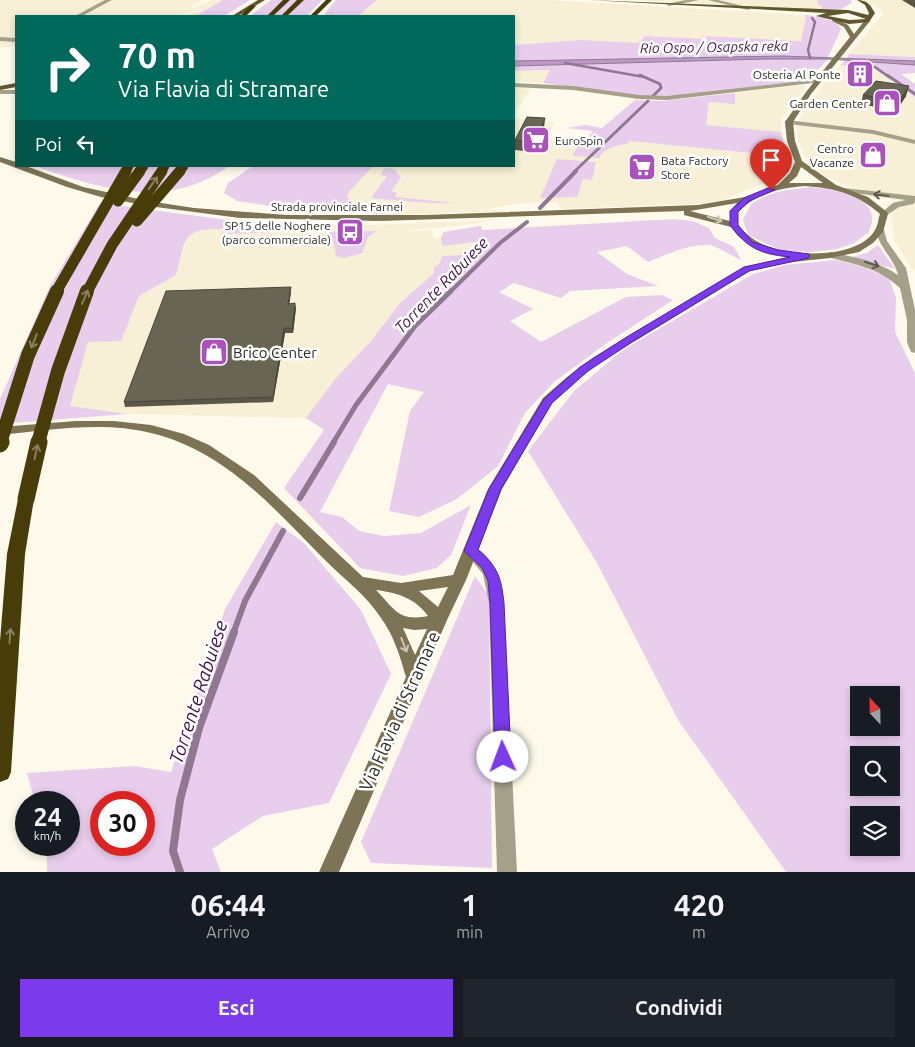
<!DOCTYPE html>
<html lang="it">
<head>
<meta charset="utf-8">
<style>
  :root { --surface:#171b24; --page:#20242c; --text:#f1f3f6; --muted:#9ea1a6; --accent:#7c3aed }
  body { margin:0; font-family:Ubuntu,sans-serif; background:var(--page); color:var(--text); height:100vh; display:flex; flex-direction:column; font-size:19px; white-space:nowrap }
  * { box-sizing:border-box; margin:0 }
  p { font-size:16px; color:var(--muted) }
  .icon { flex:none; width:28px; height:28px; fill:none; stroke:currentColor; stroke-width:2; stroke-linecap:round; stroke-linejoin:round }
  .map { position:relative; height:872px; overflow:hidden }
  .drawer { display:flex; flex-direction:column; background:var(--surface); flex:1 }
  .drawer>* { flex:none }
  .hud { position:absolute; left:15px; top:15px; width:500px; height:152px; border-radius:0px; box-shadow:0 2px 8px #0003; background:#00695c; color:#fff; overflow:hidden }
  .needle { width:32px; rotate:338deg }
  .tools { position:absolute; left:850px; top:686px; display:grid; gap:10px }
  .tools a { display:grid; place-items:center; width:50px; height:50px; border-radius:0px; background:var(--surface); box-shadow:0 2px 8px #0003; font-size:25px }
  .speed { position:absolute; left:15px; top:791px; display:flex; gap:10px; font-size:25px; font-weight:700; text-align:center }
  .speed>* { display:grid; place-content:center; width:65px; height:65px; border-radius:50%; background:var(--surface); box-shadow:0 2px 8px #0003; line-height:1 }
  .speed small { font-size:12px; font-weight:400 }
  .speed .limit { border:8px solid #d22; background:#fff; color:#111 }
  .pin { position:absolute; display:grid; place-items:center; width:42px; height:42px; color:#fff; margin:-51px -21px; border-radius:50% 50% 50% 0; rotate:-45deg; box-shadow:0 0 5px #0007 }
  .pin .icon { rotate:45deg }
  .me { position:absolute; width:55px; margin:-28px; rotate:358deg; stroke-linejoin:round; filter:drop-shadow(0 0 4px #0008) }
  .turn { display:flex; align-items:center; gap:18px; height:105px; padding:0 20px; font-size:22px }
  .turn .icon { width:65px; height:65px; stroke-width:2.5 }
  .turn b { display:block; font-size:35px; line-height:42px }
  .then { display:flex; align-items:center; height:48px; padding:0 20px; background:#0003; gap:10px; font-size:19px }
  .eta { display:flex; justify-content:space-evenly; align-items:center; height:85px; text-align:center }
  .eta b { font-size:30px; font-weight:600; line-height:35px }
  .primary-button { display:flex; gap:10px; margin-top:auto; padding:10px 20px }
  .primary-button a { flex:1; height:58px; border-radius:0px; background:var(--accent); color:#fff; font-size:20px; font-weight:600; line-height:58px; text-align:center }
  .primary-button a+a { background:var(--page); color:var(--text) }
  .map>svg:first-child { display:block }
</style>
</head>
<body>
<div class="map">
<svg width="915" height="872" viewBox="0 0 915 872">
  <rect width="100%" height="100%" fill="#fefaeb"/>
  <g fill="#f7f0d6">
    <polygon points="0,0 202,0 187,10 212,0 223,0 195,16 187,16 199,9 176,16 16,16 16,46 0,48"/>
    <polygon points="377,0 552,0 806,15 801,41 706,36 706,39 645,36 639,43 581,40 514,45 514,16 358,16"/>
    <polygon points="631,0 817,0 818,5 822,5 822,10"/>
    <polygon points="867,0 915,0 915,57 849,54 884,13"/>
    <polygon points="840,65 873,68 915,97 915,273 893,239 892,212 885,205 899,200 874,198 820,173 807,163 798,139 797,125 801,116 809,103"/>
    <polygon points="550,70 543,83 514,82 514,71"/>
    <polygon points="803,85 806,87 782,118 781,132 706,125 709,102 735,103 735,93"/>
    <polygon points="514,88 531,89 514,113"/>
    <polygon points="514,118 555,122 546,138 579,141 574,156 602,153 614,146 627,144 628,141 773,155 774,168 788,169 783,177 754,187 721,201 703,204 560,209 557,202 520,203 485,210 519,211 395,215 360,209 347,197 348,192 373,166 514,166"/>
    <polygon points="220,219 319,225 369,225 497,220 465,225 399,231 432,230 434,239 441,238 443,232 481,226 483,254 441,260 434,273 400,303 371,341 336,378 306,418 127,414 69,406 88,342 121,340 139,296 176,275 188,235 195,231 205,229 224,229 223,234 307,231 262,228"/>
  </g>
  <g fill="#e8cded" fill-rule="evenodd">
    <polygon points="223,0 250,0 224,16 195,16"/>
    <polygon points="271,0 322,0 307,16 250,16"/>
    <polygon points="336,0 377,0 358,16 323,16"/>
    <polygon points="817,0 851,0 852,3 841,9 822,10 822,6 818,5"/>
    <path d="M806,15C817,17 835,18 841,29L828,57L514,61V45L581,40L639,43L645,36L706,39V36L801,41Z"/>
    <polygon points="849,54 915,57 915,61 847,58"/>
    <polygon points="766,59 828,59 808,80 666,97 639,96 543,83 550,70 514,71 514,66"/>
    <polygon points="845,61 915,65 915,73 901,74 915,84 915,97 873,68 840,65"/>
    <path d="M735,93V104L709,102L706,125L781,132L790,163L788,169L774,168L772,155L629,141L627,144C616,145 605,148 599,158L573,156L581,138L586,139L593,131L567,128L585,125L602,128L635,100L662,101Z"/>
    <polygon points="557,159 596,162 592,180 583,179 577,197 540,198"/>
    <path d="M35,166H229C167,211 100,189 35,166Z"/>
    <polygon points="253,166 373,166 349,192 347,197 360,209 395,215 278,207 237,201 224,193 228,183"/>
    <polygon points="385,168 394,169 401,177 391,191 397,193 395,197 456,203 429,203 371,198 387,176 380,175"/>
    <path d="M811,187C828,189 871,194 872,217C873,221 870,228 869,232L854,243L837,249L812,252L782,251L748,235L743,220L751,204L763,197L781,191Z"/>
    <path d="M100,203L220,219L262,228L310,231L222,234L224,229C180,228 187,238 176,275L139,296L121,341L88,342L70,406L127,414L0,424V399L50,286Z"/>
    <path d="M674,219L692,221L709,228L715,238L734,247L741,260C733,257 716,245 708,245C688,244 668,254 648,262L627,246L597,252L627,274L658,286L570,291L561,298L514,283L499,292L533,309L510,321L541,342L626,297L662,295L673,300L607,343L554,382L525,413L498,466L457,499L419,517L389,511L410,411L424,392L388,384L320,512L342,517L359,531L384,536L421,533L471,505L451,555L437,568L403,576L360,568L284,488L324,430L306,418L336,378L371,341L400,303L434,273V267L439,264L442,256L483,254L482,241L442,246L441,236H443V232L481,226L482,230Z"/>
    <polygon points="376,231 368,237 362,253 344,258 336,256 334,245 328,232"/>
    <polygon points="878,245 895,269 852,257 867,253"/>
    <path d="M836,260L860,266L889,278L896,298L895,332L915,373V872H786L678,720L597,563L528,451L574,391L623,350L753,274L785,265ZM859,695H891V728H859ZM859,755H891V788H859ZM859,815H891V848H859Z"/>
    <path d="M276,522L305,544L361,610L391,674L329,803L263,816L212,849L221,872H47V845H69V802H35L27,773L134,766L171,772L225,609ZM101,802H144V845H101Z"/>
    <polygon points="475,576 489,596 492,868 371,863 361,842"/>
  </g>
  <polygon fill="#ba99c2" stroke="#907893" points="783,56 915,61 915,65 828,59 766,59 514,66 514,61"/>
  <g fill="none" stroke-linecap="round" stroke-linejoin="round">
    <g stroke="#907893" stroke-width="2.5">
      <polyline points="810,58 808,50 815,22 812,18"/>
      <polyline points="565,63 644,77"/>
      <polyline points="875,67 889,77"/>
    </g>
    <g stroke="#907893" stroke-width="3">
      <polyline points="640,75 660,84 661,88 653,96"/>
      <polyline points="887,75 915,94"/>
      <polyline points="574,172 648,101"/>
    </g>
    <g stroke="#907893" stroke-width="4">
      <polyline points="540,208 576,171"/>
      <polyline points="450,292 500,243 527,222"/>
    </g>
    <polyline stroke="#907893" stroke-width="5" points="333,443 356,405 415,326 451,291"/>
    <g stroke="#907893" stroke-width="6">
      <polyline points="300,498 334,442"/>
      <polyline points="233,634 245,601 283,531"/>
    </g>
    <polyline stroke="#907893" stroke-width="8" points="180,872 173,851 180,800 199,728 234,632"/>
    <g fill="#a5a08a" fill-rule="evenodd">
      <polygon points="105,0 112,0 82,16 75,16"/>
      <polygon points="686,0 699,0 669,6 666,4"/>
      <polygon points="708,0 718,0 751,8 748,10"/>
      <polygon points="0,37 16,38 16,42 0,41"/>
      <polygon points="819,79 821,80 821,82 667,100 639,99 573,90 514,87 514,83 573,86 639,95 667,96"/>
      <rect x="0" y="90" width="16" height="4"/>
      <polygon points="786,120 873,130 915,140 915,144 873,134 789,124 785,122"/>
      <polygon points="844,188 915,196 915,202 913,204 899,207 884,217 880,214 893,203 906,200 847,192 844,192"/>
      <path d="M880,227L884,230L887,241L906,268L915,310V353L911,352L907,342V320L900,288C879,268 854,264 827,257L825,255L830,252C854,257 878,261 898,275C894,258 879,248 876,230Z"/>
      <path d="M471,546C490,551 500,576 503,594L517,872H497L489,603L483,574L464,551L466,547Z"/>
    </g>
    <path fill="#7c7455" fill-rule="evenodd" d="M834,18L848,25L854,34L865,20L870,21L811,94L793,122L795,141L802,161L836,185L868,197L887,212L888,214L883,232L873,243L859,252L830,258L783,263L750,271L602,361L575,381L552,403L502,489L466,580L447,620L339,872H319L406,677C400,656 394,636 381,618C366,595 345,580 326,561C274,509 226,451 151,433C103,421 49,430 0,435V427L76,421H114L151,425L184,434L209,445L254,475L363,577L401,583L453,575L488,489L543,398L567,377L594,357L744,267L788,257L754,248L738,236L731,227L684,215V211L379,221L240,218L148,206L101,197L67,187L0,162V157L16,162V166H26L83,187L148,201L194,208L286,215H425L698,205L745,197L778,185L790,173L795,162L787,141L785,122L806,92L850,37L844,27L832,21ZM801,167L823,183H789L797,176ZM805,186C834,188 858,194 880,214C878,219 878,226 875,230C858,260 790,257 762,244C753,240 745,233 738,225V212C757,193 779,188 805,186ZM737,203L730,211V221L690,211ZM448,587L438,607L419,591ZM376,590C398,593 415,598 428,616C398,622 395,609 376,590ZM403,628L414,630L427,629L415,655Z"/>
    <g fill="#60562f" fill-rule="evenodd">
      <polygon points="258,0 265,0 238,16 232,16"/>
      <path d="M588,0L848,10L868,15L869,13L865,5L857,0C868,0 870,5 875,13L869,22L849,24L816,16L826,13ZM848,13L866,19L849,20L828,16Z"/>
      <polygon points="16,83 16,87 0,90 0,86"/>
    </g>
    <g fill="#483c09" fill-rule="evenodd">
      <polygon points="283,0 290,0 273,16 267,16"/>
      <polygon points="297,0 304,0 287,16 281,16"/>
      <polygon points="326,0 332,0 316,16 310,16"/>
      <polygon points="251,5 256,6 246,16 240,16"/>
      <polygon points="26,494 32,495 34,499 25,554 11,772 8,779 0,782 0,641 7,554 18,499 20,495"/>
    </g>
    <g stroke="#483c09" stroke-width="9">
      <polyline points="125,172 129,166"/>
      <polyline points="139,172 144,166"/>
      <polyline points="161,172 165,166"/>
      <polyline points="179,172 184,166"/>
    </g>
    <g stroke="#483c09" stroke-width="11">
      <polyline points="118,201 140,171"/>
      <polyline points="137,221 180,171"/>
      <polyline points="56,292 126,171"/>
      <polyline points="87,292 112,245 162,171"/>
    </g>
    <g stroke="#483c09" stroke-width="14">
      <polyline points="0,443 28,355 57,291"/>
      <polyline points="38,443 58,371 87,291"/>
    </g>
    <g stroke="#483c09" stroke-width="17">
      <polyline points="0,444 1,442"/>
      <polyline points="26,499 39,442"/>
    </g>
  </g>
  <g fill="#5a5749">
    <polygon points="902,0 915,0 915,8"/>
    <polygon points="863,95 906,96 896,111 861,104"/>
    <polygon points="544,128 535,152 515,150 515,140"/>
    <polygon points="291,291 289,304 296,308 293,333 285,333 273,402 125,407 124,402"/>
  </g>
  <g fill="#4a473c">
    <polygon points="909,86 906,96 896,111 899,101"/>
    <polygon points="545,118 544,128 535,152 536,142"/>
    <polygon points="291,287 291,291 289,308 288,304"/>
    <polygon points="295,303 296,308 293,333 292,328"/>
    <polygon points="284,328 285,333 273,402 273,397"/>
  </g>
  <g fill="#696555" stroke="#4a473c">
    <polygon points="876,81 909,86 899,101 863,95"/>
    <polygon points="527,117 545,118 536,142 515,140"/>
    <polygon points="291,287 288,304 295,303 292,328 284,328 273,397 124,402 166,291"/>
  </g>
  <defs><path id="oneway-shaft" d="M-6 0H5M1.5-3L5.5 0L1.5 3" fill="none" stroke-width="1.6" stroke-linecap="round" stroke-linejoin="round" transform="scale(1.25)"/></defs>
  <g stroke="#88805f">
    <use href="#oneway-shaft" transform="translate(153 183) rotate(-55)"/>
    <use href="#oneway-shaft" transform="translate(85 297) rotate(-66)"/>
    <use href="#oneway-shaft" transform="translate(34 341) rotate(112)"/>
    <use href="#oneway-shaft" transform="translate(36 452) rotate(-78)"/>
    <use href="#oneway-shaft" transform="translate(10 636) rotate(-86)"/>
  </g>
  <g stroke="#5e5a4d">
    <use href="#oneway-shaft" transform="translate(881 195) rotate(-173)"/>
    <use href="#oneway-shaft" transform="translate(872 264) rotate(18)"/>
  </g>
  <g stroke="#cbc7bb">
    <use href="#oneway-shaft" transform="translate(715 219) rotate(18)"/>
    <use href="#oneway-shaft" transform="translate(404 645) rotate(69)"/>
  </g>
  <path fill="#7c3aed" stroke="#51269a" d="M768,188L775,190L749,201L738,212V225L752,242L778,250L809,254V258L749,271L632,342L588,371L552,403L501,489L478,550C498,567 501,577 504,603L511,757L509,762L503,764L497,762L495,757L490,603L488,581L482,568L464,551L489,489L544,399L580,367L625,338L744,267L790,257C761,254 748,249 730,225V211L744,198Z"/>
  <defs>
    <g id="building-square" transform="scale(1.4375)"><rect x="-9" y="-9" width="18" height="18" rx="4" fill="#aa51bd" stroke="#fff"/><path d="M-4-6H4V6H1V3H-1V6H-4ZM-2.5-4.3h1.7v1.8h-1.7ZM.8-4.3h1.7v1.8H.8ZM-2.5-1h1.7V.8h-1.7ZM.8-1h1.7V.8H.8Z" fill="#fff"/></g>
    <g id="shop-square" transform="scale(1.4375)"><rect x="-9" y="-9" width="18" height="18" rx="4" fill="#aa51bd" stroke="#fff"/><path d="M-5-2.5h2.3a2.7 3.5 0 0 1 5.4 0H5L5.5 6h-11ZM-1.5-2.5h3a1.5 2.3 0 0 0-3 0Z" fill="#fff"/></g>
    <g id="supermarket-square" transform="scale(1.4375)"><rect x="-9" y="-9" width="18" height="18" rx="4" fill="#aa51bd" stroke="#fff"/><path d="M-6-5.5h2.5l.6 2H6L4.5 2H-2.5L-4.4-4H-6ZM-1.5 3.2a1.3 1.3 0 1 0 .1 0ZM3 3.2a1.3 1.3 0 1 0 .1 0Z" fill="#fff"/></g>
    <g id="bus-square" transform="scale(1.4375)"><rect x="-9" y="-9" width="18" height="18" rx="4" fill="#aa51bd" stroke="#fff"/><path d="M-5-6H5V4H4V6H2V4H-2V6H-4V4H-5ZM-3.5-4V0h7V-4ZM-3.5 1.2v1.5H-2V1.2ZM2 1.2v1.5H3.5V1.2Z" fill="#fff"/></g>
  </defs>
  <g fill-rule="evenodd">
    <use href="#building-square" x="860" y="74"/>
    <use href="#shop-square" x="887" y="103"/>
    <use href="#supermarket-square" x="536" y="140"/>
    <use href="#shop-square" x="873" y="155"/>
    <use href="#supermarket-square" x="642" y="167"/>
    <use href="#bus-square" x="350" y="232"/>
    <use href="#shop-square" x="214" y="352"/>
  </g>
  <g text-anchor="middle" dominant-baseline="central" stroke-width="5" stroke-linejoin="round" paint-order="stroke">
    <g font-size="12" fill="#2e2c25" stroke="#fff" text-anchor="end">
      <text x="841" y="74">Osteria Al Ponte</text>
      <text x="868" y="103">Garden Center</text>
      <text x="555" y="140" text-anchor="start">EuroSpin</text>
      <text x="854" y="148">Centro<tspan x="854" dy="14">Vacanze</tspan></text>
      <text x="661" y="160" text-anchor="start">Bata Factory<tspan x="661" dy="14">Store</tspan></text>
      <text x="331" y="225">SP15 delle Noghere<tspan x="331" dy="14">(parco commerciale)</tspan></text>
    </g>
    <g font-size="12" fill="#2e2c25" stroke="#fff">
      <text x="337" y="206">Strada provinciale Farnei</text>
    </g>
    <g font-size="14" font-style="italic" fill="#401649" stroke="#fff">
      <text transform="translate(714 47) rotate(-1)">Rio Ospo / Osapska reka</text>
    </g>
    <g font-size="15" fill="#2e2c25" stroke="#fff" text-anchor="start">
      <text x="233" y="352">Brico Center</text>
    </g>
    <g font-size="16" font-style="italic" fill="#401649" stroke="#fff">
      <text transform="translate(441 285) rotate(-46)">Torrente Rabuiese</text>
    </g>
    <g font-size="18" fill="#2e2c25" stroke="#fff">
      <text transform="translate(399 711) rotate(-66)">Via Flavia di Stramare</text>
    </g>
    <g font-size="19" font-style="italic" fill="#401649" stroke="#fff">
      <text transform="translate(198 692) rotate(-72)">Torrente Rabuiese</text>
    </g>
  </g>
</svg>
<div class="tools">
<a><svg class="needle" viewBox="-14 -14 28 28"><path d="M0-13l5 13h-10z" fill="#e53935"/><path d="M0 13l5-13h-10z" fill="#9ea1a6"/></svg></a>
<a><svg class="icon" aria-label="search" viewBox="0 0 24 24"><circle cx="10" cy="10" r="6"/><path d="M15 15l6 6"/></svg></a>
<a><svg class="icon" aria-label="layers" viewBox="0 0 24 24"><path d="M12 4l9 5-9 5-9-5zM3 14l9 5 9-5"/></svg></a>
</div>
<div class="speed"><div>24<small>km/h</small></div><div class="limit">30</div></div>
<div class="pin" style="left:771px;top:190px;background:#d93025"><svg class="icon" aria-label="arrive" viewBox="0 0 24 24"><path d="M6 21V4h12l-3 4 3 4H6"/></svg></div>
<svg class="me" style="left:503px;top:757px" viewBox="-20 -20 40 40"><circle r="19" fill="#fff"/><path d="M0-13L10 11 0 6-10 11z" fill="#7c3aed"/></svg>
<div class="hud">
<div class="turn"><svg class="icon" aria-label="right" viewBox="0 0 24 24"><path d="M7 20v-9h11M14 6l5 5-5 5"/></svg><div><b>70 m</b>Via Flavia di Stramare</div></div>
<div class="then">Poi<svg class="icon" aria-label="left" viewBox="0 0 24 24"><path d="M17 20v-9H6M10 6l-5 5 5 5"/></svg></div>
</div>
</div>
<section class="drawer">
<div class="eta">
<div><b>06:44</b><p>Arrivo</p></div>
<div><b>1</b><p>min</p></div>
<div><b>420</b><p>m</p></div>
</div>
<div class="primary-button"><a>Esci</a><a>Condividi</a></div>
</section>
</body>
</html>
